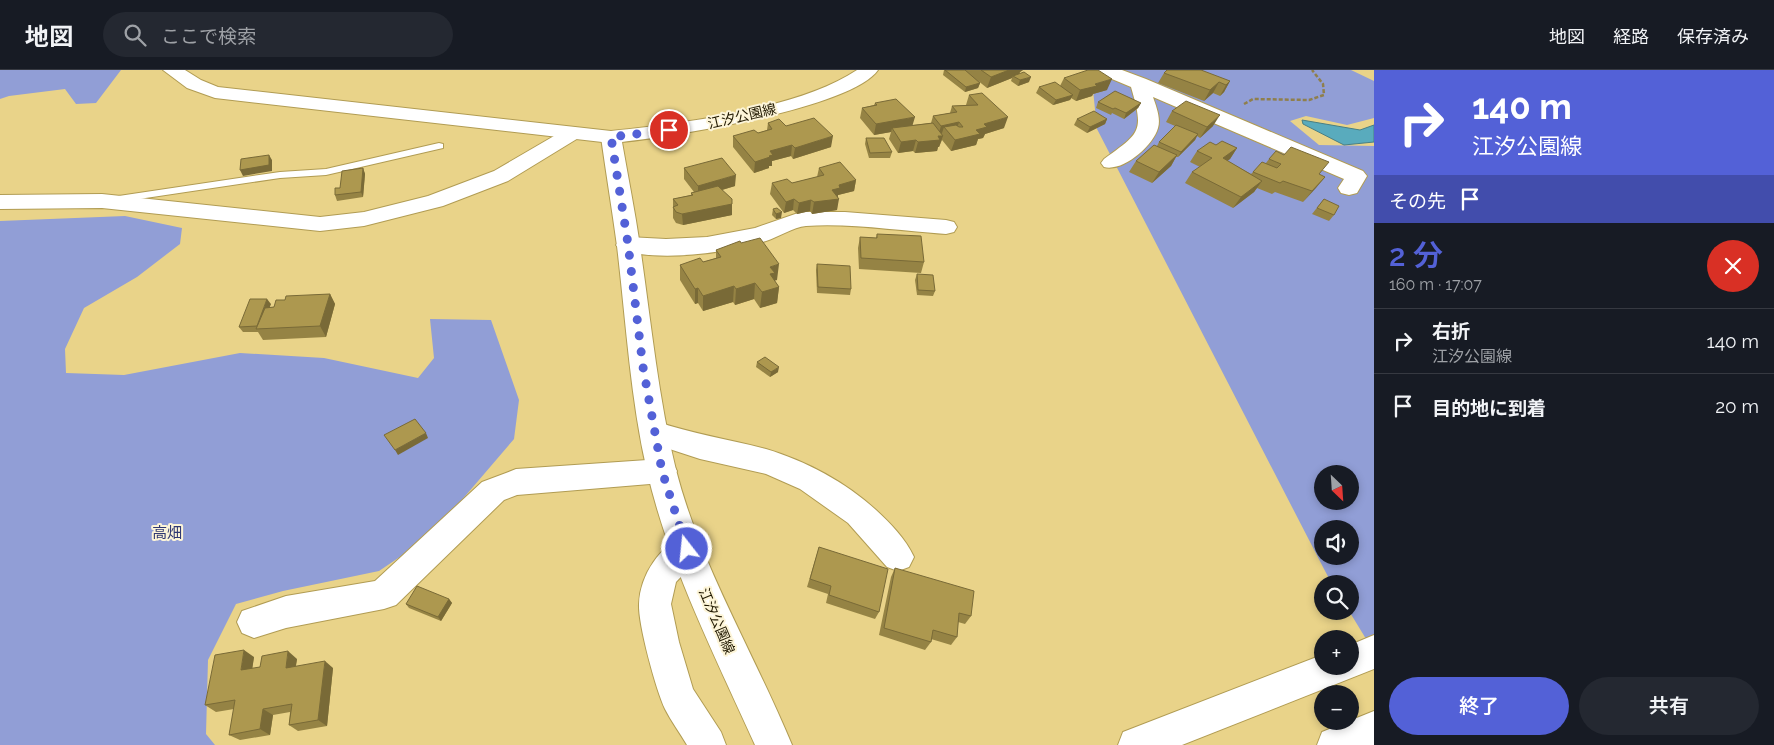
<!DOCTYPE html>
<html lang="ja">
<head>
<meta charset="utf-8">
<style>
  :root { --surface:#171b24; --page:#242831; --text:#f1f3f6; --muted:#9ea1a6; --line:#363941; --accent:#5361d7 }
  body { margin:0; font-family:Raleway,"Noto Sans JP",sans-serif; background:var(--page); color:var(--text); height:100vh; display:flex; flex-direction:column; font-size:19px; white-space:nowrap }
  * { box-sizing:border-box; margin:0 }
  p { font-size:16px; color:var(--muted) }
  .icon { flex:none; width:28px; height:28px; fill:none; stroke:currentColor; stroke-width:2; stroke-linecap:round; stroke-linejoin:round }
  .map { position:relative; flex:1; overflow:hidden }
  .sheet { display:flex; flex-direction:column; background:var(--surface); width:400px }
  .sheet>* { flex:none }
  .hud { background:#5361d7; color:#fff; overflow:hidden }
  .needle { width:32px; rotate:155deg }
  .buttons { position:absolute; left:1314px; top:395px; display:grid; gap:10px }
  .buttons a { display:grid; place-items:center; width:45px; height:45px; border-radius:50%; background:var(--surface); box-shadow:0 2px 8px #0003; font-size:25px }
  .pin { position:absolute; display:grid; place-items:center; width:42px; height:42px; color:#fff; margin:-21px; border:2px solid #fff; border-radius:50%; box-shadow:0 1px 5px #0007 }
  .me { position:absolute; width:55px; margin:-28px; rotate:344deg; stroke-linejoin:round; filter:drop-shadow(0 0 4px #0008) }
  .turn { display:flex; align-items:center; gap:18px; height:105px; padding:0 15px; font-size:22px }
  .turn .icon { width:65px; height:65px; stroke-width:2.5 }
  .turn b { display:block; font-size:35px; line-height:42px }
  .then { display:flex; align-items:center; height:48px; padding:0 15px; background:#0003; gap:10px; font-size:19px }
  .round { display:grid; place-items:center; flex:none; width:52px; height:52px; border-radius:26px; background:var(--page) }
  .headline { display:flex; align-items:center; justify-content:space-between; height:85px; padding:0 15px }
  h1 { font-size:30px; font-weight:600; line-height:38px; color:var(--accent) }
  .cta { display:flex; gap:10px; margin-top:auto; padding:10px 15px }
  .cta a { flex:1; height:58px; border-radius:30px; background:var(--accent); color:#fff; font-size:20px; font-weight:600; line-height:58px; text-align:center }
  .cta a+a { background:var(--page); color:var(--text) }
  ul { padding:0; list-style:none }
  li { display:flex; align-items:center; gap:15px; height:65px; padding:0 15px; border-top:1px solid var(--line) }
  li div { flex:1 }
  li b { display:block; font-size:19px }
  li em { font-style:normal }
  header { display:flex; align-items:center; gap:30px; box-sizing:border-box; height:70px; padding:0 25px; background:var(--surface); border-bottom:1px solid var(--line) }
  header strong { font-size:24px }
  nav { display:flex; gap:28px; margin-inline-start:auto; font-size:18px }
  .search { width:350px; height:45px; background:var(--page); display:flex; align-items:center; gap:12px; box-sizing:border-box; padding:0 18px; border-radius:28px; color:var(--muted); font-size:19px }
  main { display:flex; flex:1; min-height:0 }
  .map>svg:first-child { display:block }
</style>
</head>
<body>
<header>
<strong>地図</strong>
<div class="search"><svg class="icon" aria-label="search" viewBox="0 0 24 24"><circle cx="10" cy="10" r="6"/><path d="M15 15l6 6"/></svg>ここで検索</div>
<nav><a>地図</a><a>経路</a><a>保存済み</a></nav>
</header>
<main>
<div class="map">
<svg width="1374" height="675" viewBox="0 0 1374 675">
  <rect width="100%" height="100%" fill="#e9d389"/>
  <g fill="#919ed6" fill-rule="evenodd">
    <polygon points="0,0 121,0 96,33 76,34 65,19 9,26 0,29"/>
    <path d="M1091,0H1351L1374,11V48L1347,55L1306,46L1290,51L1319,75L1374,76V582L1349,541L1350,514H1332L1324,499L1097,59ZM1322,404H1350V431H1322ZM1322,459H1350V486H1322Z"/>
    <polygon points="125,146 182,158 180,174 137,207 84,238 65,279 66,303 124,305 240,283 324,288 418,308 434,288 430,249 491,250 519,330 514,369 431,466 379,501 283,521 236,534 208,590 206,664 215,675 0,675 0,151"/>
  </g>
  <polygon fill="#59abbd" stroke="#487f84" points="1302,50 1360,60 1374,55 1374,72 1344,75 1303,54"/>
  <g fill="none" stroke-linecap="round" stroke-linejoin="round">
    <g stroke="#b19c53" stroke-width="2">
      <polygon id="service" points="439,73 443,74 443,78 326,105 280,108 112,133 107,130 112,127 280,102 326,99"/>
    </g>
    <g stroke="#b19c53" stroke-width="2">
      <g id="minor">
        <path d="M1097,0H1122L1146,9L1363,101L1367,106L1357,123L1349,125L1341,123L1338,118L1344,109L1153,27C1156,36 1161,48 1158,58C1153,76 1123,102 1104,97L1101,93L1104,89C1141,62 1144,62 1131,17L1100,4Z"/>
        <polygon points="573,57 580,59 583,63 580,67 508,111 443,136 364,156 320,161 102,138 0,139 0,125 102,124 320,147 364,142 428,126 494,101 566,59"/>
        <path d="M801,142H845L946,150L954,152L957,157L954,162L946,164C900,161 852,153 806,156C793,157 779,167 766,171C726,183 661,192 620,180L616,175L620,170L628,167L666,169L707,167L755,158Z"/>
        <path d="M655,351C692,364 729,369 766,379C806,391 845,412 876,440C891,454 905,468 914,487L909,497L898,501L887,497L848,453L800,419L766,404L700,389L645,371L641,363L645,355Z"/>
        <polygon points="662,389 672,392 677,401 672,410 662,413 517,425 504,430 396,535 384,539 286,558 254,568 242,563 237,552 242,541 286,526 375,511 482,412 506,403 516,399"/>
        <path d="M687,465L698,469L703,479L698,489L676,512L671,534L679,572L693,619L721,662L726,675H687C680,663 671,651 665,639C656,620 638,554 639,534C640,505 660,475 687,465Z"/>
        <polygon points="1374,565 1374,599 1182,675 1118,675 1123,662 1322,585 1322,596 1350,596 1350,575"/>
        <polygon points="1374,641 1374,675 1317,675 1322,662"/>
      </g>
    </g>
    <g stroke="#b19c53" stroke-width="2">
      <polygon id="tertiary" points="163,0 185,0 201,10 218,17 611,61 618,63 621,67 618,71 611,73 215,28 187,18"/>
    </g>
    <g stroke="#b19c53" stroke-width="2">
      <path id="secondary" d="M857,0H878C852,38 671,67 622,72C628,107 635,141 640,176C651,251 658,327 676,400C701,497 754,583 792,675H755C715,586 669,496 647,401C630,327 626,251 617,176C612,139 606,103 601,67L604,63L611,61C680,54 799,39 857,0Z"/>
    </g>
    <polyline stroke="#8f7f4c" stroke-width="2.5" stroke-dasharray="4 2" stroke-linecap="butt" points="1244,34 1253,29 1309,30 1324,25 1323,14 1312,0"/>
    <use href="#service" fill="#fff" fill-rule="evenodd"/>
    <use href="#minor" fill="#fff" fill-rule="evenodd"/>
    <use href="#tertiary" fill="#fff" fill-rule="evenodd"/>
    <use href="#secondary" fill="#fff" fill-rule="evenodd"/>
  </g>
  <g fill="#958344">
    <polygon points="944,0 1023,0 1020,2 1019,4 1029,12 1018,16 1011,11 1012,8 987,18 977,10 980,13 978,18 965,22 943,5"/>
    <polygon points="1164,3 1230,11 1224,22 1220,26 1213,23 1204,31 1158,13"/>
    <polygon points="1064,8 1107,20 1093,24 1092,26 1076,31 1071,28 1070,30 1053,35 1036,23 1039,17 1060,16"/>
    <polygon points="969,25 1004,58 985,64 983,68 978,69 976,75 951,81 942,70 939,77 938,77 937,81 915,83 913,81 898,83 889,69 891,62 874,65 860,48 862,38 874,35 875,33 913,55 931,53 933,46 950,43 952,36 966,35"/>
    <polygon points="1098,32 1141,33 1138,38 1124,49 1112,43 1111,45 1096,38"/>
    <polygon points="1172,41 1213,56 1200,68 1197,66 1195,70 1178,87 1176,87 1171,96 1152,113 1129,102 1136,91 1157,76 1159,72 1175,56 1166,52"/>
    <polygon points="1077,49 1107,49 1105,54 1087,63 1074,55"/>
    <polygon points="768,53 786,56 831,77 793,89 791,86 772,91 772,96 769,96 769,98 754,103 733,77 733,66 758,63 767,60"/>
    <polygon points="866,68 892,82 890,88 869,88 865,74"/>
    <polygon points="1216,75 1237,78 1230,89 1227,91 1251,104 1253,102 1266,93 1269,89 1325,107 1303,132 1275,122 1272,124 1257,118 1254,122 1233,138 1185,113 1192,102 1200,97 1190,92 1197,81"/>
    <polygon points="363,98 365,104 363,127 337,131 335,125 340,118"/>
    <polygon points="684,98 735,116 722,120 732,134 732,145 683,155 676,153 673,148 673,129 691,125 691,123 694,122 684,109"/>
    <polygon points="819,98 856,110 854,121 838,125 837,140 812,144 810,141 797,144 793,140 784,143 770,124 772,113 792,113 817,107"/>
    <polygon points="1324,129 1334,145 1329,151 1312,144"/>
    <polygon points="773,139 781,148 776,149 772,145"/>
    <polygon points="877,164 924,192 921,203 859,199 858,178 860,167 876,168"/>
    <polygon points="716,180 777,210 774,210 779,217 777,233 760,238 754,229 735,235 733,232 703,241 698,233 695,234 680,210 680,195 703,192 716,188"/>
    <polygon points="817,194 851,219 850,225 817,223 816,200"/>
    <polygon points="917,204 935,221 933,226 917,225 915,210"/>
    <polygon points="330,224 335,234 326,267 263,270 258,262 243,262 239,257 271,234 269,237 274,237 285,230"/>
    <polygon points="757,292 778,302 770,307 756,297"/>
    <polygon points="819,477 879,542 875,549 826,533 828,524 807,517"/>
    <polygon points="895,498 971,546 965,554 958,552 957,567 951,575 931,569 931,572 925,580 879,565 891,507"/>
    <polygon points="449,529 452,533 441,551 409,538 406,534"/>
    <polygon points="254,587 252,599 297,589 296,596 333,598 327,656 298,661 289,655 290,642 273,645 270,665 240,670 229,665 234,639 216,642 205,635"/>
  </g>
  <g fill="#796a37">
    <polygon points="1009,0 1023,0 1020,2 1018,6 1013,6 1012,8 987,18 991,7"/>
    <polygon points="1031,7 1029,12 1018,16 1020,10"/>
    <polygon points="1112,9 1107,20 1093,24 1092,26 1076,31 1080,20 1095,14"/>
    <polygon points="1230,11 1224,22 1220,26 1226,15"/>
    <polygon points="1219,12 1213,23 1204,31 1210,20"/>
    <polygon points="980,13 978,18 965,22 966,17"/>
    <polygon points="1073,25 1070,30 1053,35 1056,30"/>
    <polygon points="1141,33 1138,38 1124,49 1126,43"/>
    <polygon points="1220,45 1213,56 1200,68 1207,57"/>
    <polygon points="915,47 912,57 892,58 891,62 874,65 876,54"/>
    <polygon points="1008,47 1004,58 985,64 983,68 978,69 976,75 951,81 955,70 976,60 984,54"/>
    <polygon points="1107,49 1105,54 1087,63 1090,57"/>
    <polygon points="959,52 956,63 944,57 941,66 943,66 939,77 938,77 937,81 915,83 918,72 938,66 941,56"/>
    <polygon points="1198,64 1195,70 1178,87 1181,82"/>
    <polygon points="833,66 831,77 793,89 795,78"/>
    <polygon points="916,70 913,81 898,83 901,72"/>
    <polygon points="792,75 791,86 772,91 772,96 769,96 769,98 754,103 755,92 770,81"/>
    <polygon points="1237,78 1230,89 1215,99 1223,88"/>
    <polygon points="269,85 272,90 272,101 243,106 240,100"/>
    <polygon points="1177,85 1171,96 1152,113 1159,102"/>
    <polygon points="363,98 365,104 363,127 361,122"/>
    <polygon points="736,105 735,116 698,127 698,116"/>
    <polygon points="1325,107 1316,118 1303,132 1312,121"/>
    <polygon points="856,110 854,121 838,125 838,129 839,129 837,140 812,144 814,132 839,115"/>
    <polygon points="1262,111 1254,122 1233,138 1241,127"/>
    <polygon points="794,129 793,140 784,143 786,132"/>
    <polygon points="811,130 810,141 797,144 799,133"/>
    <polygon points="732,134 732,145 683,155 682,144"/>
    <polygon points="782,142 781,148 776,149 776,144"/>
    <polygon points="779,194 777,210 774,211 768,220 770,197"/>
    <polygon points="755,213 754,229 735,235 736,219"/>
    <polygon points="734,216 733,232 703,241 703,226"/>
    <polygon points="779,217 777,233 760,238 762,222"/>
    <polygon points="698,218 698,233 695,234 695,219"/>
    <polygon points="330,224 335,234 326,267 320,256"/>
    <polygon points="267,229 271,234 261,259 259,259 257,256"/>
    <polygon points="779,297 778,302 770,307 771,302"/>
    <polygon points="426,363 428,368 398,385 395,380"/>
    <polygon points="449,529 452,533 441,551 438,547"/>
    <polygon points="244,580 254,587 251,607 241,600"/>
    <polygon points="288,581 297,589 294,605 286,598"/>
    <polygon points="325,591 333,598 327,656 318,650"/>
    <polygon points="263,639 273,645 270,665 260,659"/>
  </g>
  <g fill="#ad984f" stroke="#796a37">
    <polygon points="945,0 965,0 980,13 966,17"/>
    <polygon points="981,0 1009,0 991,7"/>
    <polygon points="1088,0 1098,0 1112,9 1095,14 1097,16 1080,20 1064,8"/>
    <polygon points="1167,0 1201,0 1230,11 1226,15 1219,12 1210,20 1164,3"/>
    <polygon points="1024,2 1031,7 1020,10 1013,6"/>
    <polygon points="1055,12 1073,25 1056,30 1039,17"/>
    <polygon points="1115,21 1141,33 1126,43 1115,38 1113,39 1098,32"/>
    <polygon points="982,23 1008,47 984,54 987,57 976,60 980,64 955,70 944,57 956,55 959,57 963,57 959,52 941,56 933,46 957,42 952,36 978,35 969,25"/>
    <polygon points="896,29 915,47 876,54 862,38 877,35 875,33"/>
    <polygon points="1186,31 1220,45 1207,57 1172,41"/>
    <polygon points="1094,41 1107,49 1090,57 1077,49"/>
    <polygon points="814,48 833,66 795,78 792,75 770,81 773,85 769,86 770,87 755,92 733,66 754,60 758,63 772,59 768,53 779,49 786,56"/>
    <polygon points="933,53 943,66 938,66 940,70 918,72 916,70 901,72 892,58"/>
    <polygon points="1176,55 1198,64 1181,82 1159,72"/>
    <polygon points="866,68 884,68 892,82 870,83"/>
    <polygon points="1222,71 1237,78 1223,88 1262,111 1241,127 1192,102 1212,88 1197,81 1210,72 1216,75"/>
    <polygon points="1154,75 1177,85 1159,102 1136,91"/>
    <polygon points="1291,77 1329,92 1319,104 1325,107 1312,121 1283,111 1280,113 1253,102 1262,92 1277,98 1281,94 1269,89 1276,81 1284,85"/>
    <polygon points="269,85 269,95 240,100 241,89"/>
    <polygon points="722,88 736,105 698,116 684,98"/>
    <polygon points="840,92 856,110 839,115 840,118 832,120 839,129 814,132 811,130 799,133 794,129 786,132 772,113 787,109 792,113 824,105 819,98"/>
    <polygon points="363,98 361,122 335,125 335,118 340,118 342,101"/>
    <polygon points="718,116 732,129 732,134 682,144 676,142 673,137 678,135 673,129 693,125 691,123"/>
    <polygon points="1324,129 1339,136 1334,145 1317,138"/>
    <polygon points="777,138 782,142 776,144 773,139"/>
    <polygon points="877,164 921,166 924,192 861,188 860,167 877,168"/>
    <polygon points="760,168 779,194 770,197 775,203 770,204 779,217 762,222 755,213 736,219 734,216 703,226 698,218 695,219 680,195 700,188 703,192 721,187 716,180 740,171 741,173"/>
    <polygon points="817,194 850,196 851,219 818,217"/>
    <polygon points="917,204 933,205 935,221 918,220"/>
    <polygon points="330,224 320,256 256,259 265,238 274,237 276,230 285,230 286,226"/>
    <polygon points="250,229 267,229 257,256 239,257"/>
    <polygon points="765,287 779,297 771,302 757,292"/>
    <polygon points="415,349 426,363 395,380 384,365"/>
    <polygon points="819,477 888,499 879,542 829,525 831,516 810,509"/>
    <polygon points="895,498 974,521 971,546 959,543 957,567 933,560 931,572 884,558"/>
    <polygon points="417,516 449,529 438,547 406,534"/>
    <polygon points="244,580 241,600 260,597 262,586 288,581 286,598 325,591 318,650 289,655 292,634 263,639 260,659 229,665 235,630 205,635 215,585"/>
  </g>
  <g fill="none" stroke-linecap="round" stroke-linejoin="round">
    <polyline stroke="#5361d7" stroke-width="9" stroke-dasharray="0 16.2" points="669,60 611,67 628,174 643,297 649,330 662,401 687,479"/>
  </g>
  <g text-anchor="middle" dominant-baseline="central" stroke-width="4" stroke-linejoin="round" paint-order="stroke">
    <g font-size="14" fill="#201800" stroke="#fdf5d8">
      <text transform="translate(742 46) rotate(-13)">江汐公園線</text>
      <text transform="translate(717 551) rotate(67)">江汐公園線</text>
    </g>
    <g font-size="15" fill="#303973" stroke="#fdf5d8">
      <text x="167" y="463">高畑</text>
    </g>
  </g>
</svg>
<div class="buttons">
<a><svg class="needle" viewBox="-14 -14 28 28"><path d="M0-13l5 13h-10z" fill="#e53935"/><path d="M0 13l5-13h-10z" fill="#9ea1a6"/></svg></a>
<a><svg class="icon" aria-label="sound" viewBox="0 0 24 24"><path d="M4 9h4l5-4v14l-5-4H4zM17 9q2 3 0 6"/></svg></a>
<a><svg class="icon" aria-label="search" viewBox="0 0 24 24"><circle cx="10" cy="10" r="6"/><path d="M15 15l6 6"/></svg></a>
<a>+</a>
<a>−</a>
</div>
<div class="pin" style="left:669px;top:60px;background:#d93025"><svg class="icon" aria-label="arrive" viewBox="0 0 24 24"><path d="M6 21V4h12l-3 4 3 4H6"/></svg></div>
<svg class="me" style="left:687px;top:479px" viewBox="-20 -20 40 40"><circle r="17" fill="#5361d7" stroke="#fff" stroke-width="3"/><path d="M0-11L8 9 0 5-8 9z" fill="#fff"/></svg>
</div>
<section class="sheet">
<div class="hud">
<div class="turn"><svg class="icon" aria-label="right" viewBox="0 0 24 24"><path d="M7 20v-9h11M14 6l5 5-5 5"/></svg><div><b>140 m</b>江汐公園線</div></div>
<div class="then">その先<svg class="icon" aria-label="arrive" viewBox="0 0 24 24"><path d="M6 21V4h12l-3 4 3 4H6"/></svg></div>
</div>
<div class="headline"><div><h1>2 分</h1><p>160 m · 17:07</p></div><a class="round" style="background:#d93025;color:#fff"><svg class="icon" aria-label="close" viewBox="0 0 24 24"><path d="M6 6l12 12M18 6L6 18"/></svg></a></div>
<ul>
<li><svg class="icon" aria-label="right" viewBox="0 0 24 24"><path d="M7 20v-9h11M14 6l5 5-5 5"/></svg><div><b>右折</b><p>江汐公園線</p></div><em>140 m</em></li>
<li><svg class="icon" aria-label="arrive" viewBox="0 0 24 24"><path d="M6 21V4h12l-3 4 3 4H6"/></svg><div><b>目的地に到着</b></div><em>20 m</em></li>
</ul>
<div class="cta"><a>終了</a><a>共有</a></div>
</section>
</main>
</body>
</html>
